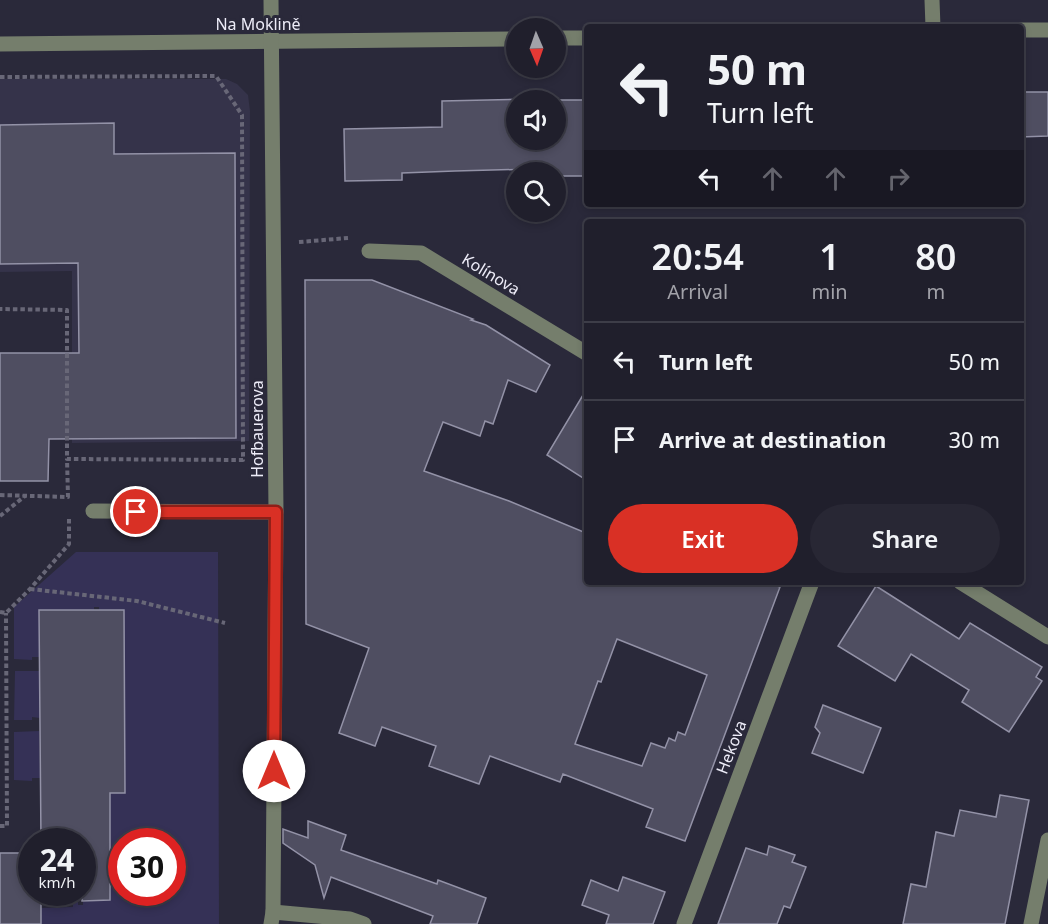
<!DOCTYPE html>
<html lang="en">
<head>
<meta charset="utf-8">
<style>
  :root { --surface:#201f2c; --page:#282734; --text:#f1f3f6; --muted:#a2a2a9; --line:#3d3d48; --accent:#d93025 }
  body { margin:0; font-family:"Noto Sans",sans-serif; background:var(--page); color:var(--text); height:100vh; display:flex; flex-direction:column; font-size:22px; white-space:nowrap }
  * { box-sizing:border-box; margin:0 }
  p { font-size:20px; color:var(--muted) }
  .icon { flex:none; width:33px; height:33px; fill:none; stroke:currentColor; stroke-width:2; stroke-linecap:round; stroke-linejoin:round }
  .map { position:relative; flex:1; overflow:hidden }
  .side { position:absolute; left:584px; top:219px; width:440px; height:366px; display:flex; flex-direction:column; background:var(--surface); border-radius:6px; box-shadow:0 3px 9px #0003,0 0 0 2px var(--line) }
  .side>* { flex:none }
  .hud { position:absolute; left:584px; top:24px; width:440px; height:183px; border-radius:6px; box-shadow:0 3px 9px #0003,0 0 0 2px var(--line); background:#201f2c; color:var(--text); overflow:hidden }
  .needle { width:39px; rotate:178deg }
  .controls { position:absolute; left:506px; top:18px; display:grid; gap:12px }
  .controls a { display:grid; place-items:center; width:60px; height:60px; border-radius:50%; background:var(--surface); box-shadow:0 3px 9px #0003,0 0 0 2px var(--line); font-size:30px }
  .speed { position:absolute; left:18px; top:828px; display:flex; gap:12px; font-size:30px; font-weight:700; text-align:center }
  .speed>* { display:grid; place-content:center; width:78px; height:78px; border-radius:50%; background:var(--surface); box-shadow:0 3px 9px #0003,0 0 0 2px var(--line); line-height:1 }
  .speed small { font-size:15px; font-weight:400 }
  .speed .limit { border:9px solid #d22; background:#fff; color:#111 }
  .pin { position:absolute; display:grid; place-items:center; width:51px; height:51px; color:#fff; margin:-26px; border:3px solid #fff; border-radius:50%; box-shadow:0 2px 6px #0007 }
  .me { position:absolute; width:66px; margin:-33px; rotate:0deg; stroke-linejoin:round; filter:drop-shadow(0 0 4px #0008) }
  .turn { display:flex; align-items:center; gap:21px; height:126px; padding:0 24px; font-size:27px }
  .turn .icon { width:78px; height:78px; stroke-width:2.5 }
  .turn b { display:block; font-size:42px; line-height:51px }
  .lanes { display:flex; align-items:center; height:57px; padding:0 24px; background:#0003; justify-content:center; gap:30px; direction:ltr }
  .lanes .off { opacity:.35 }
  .eta { display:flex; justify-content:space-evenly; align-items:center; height:102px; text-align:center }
  .eta b { font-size:36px; font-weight:600; line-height:42px }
  .cta { display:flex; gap:12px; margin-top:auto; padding:12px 24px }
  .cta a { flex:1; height:69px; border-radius:36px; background:var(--accent); color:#fff; font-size:24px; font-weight:600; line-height:69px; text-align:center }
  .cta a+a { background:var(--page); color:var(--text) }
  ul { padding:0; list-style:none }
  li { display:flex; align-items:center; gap:18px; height:78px; padding:0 24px; border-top:2px solid var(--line) }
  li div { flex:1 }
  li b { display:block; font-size:22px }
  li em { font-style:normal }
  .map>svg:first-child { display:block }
</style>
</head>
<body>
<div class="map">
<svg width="1048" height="924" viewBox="0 0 1048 924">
  <rect width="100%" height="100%" fill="#2a293a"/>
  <polygon fill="#35334a" points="0,79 226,79 237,84 248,95 250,111 249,441 72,443 72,271 0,272"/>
  <g fill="#353156" fill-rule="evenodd">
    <path d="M76,552H218L219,924H41V908L73,907V902L78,901V905H83V901L110,900L99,607H94V610H39V657H32V660L14,659V607ZM122,842H172V892H122Z"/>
    <polygon points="15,671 39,671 40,718 32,717 32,720 14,720"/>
    <polygon points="39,731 40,778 32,778 32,781 14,780 14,732"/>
  </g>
  <g fill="#4f4e61" stroke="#9392a7" stroke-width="1.5" fill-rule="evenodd">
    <polygon points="1020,92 1048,92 1048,136 1020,137"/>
    <polygon points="533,99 516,100 516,140 555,140 555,100 537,100 586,100 586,176 555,176 555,172 534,172 534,169 455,171 402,173 402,180 345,181 344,129 442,127 442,101"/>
    <polygon points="114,123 114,154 235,153 236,438 49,439 48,481 0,481 0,353 79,353 78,263 0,264 0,125"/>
    <path d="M305,280H372L473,319L471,320L486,325L550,365L536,392L508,380L493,424L485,421L480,436L443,422L424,471L509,501L586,533V582H764L780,587L685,841L646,827L653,809L563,774L560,782L490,756L479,784L429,766L436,746L382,727L375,746L339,733L369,648L306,624ZM617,639L707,675L685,735L678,732L675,741L669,738L665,748L651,743L642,766L575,744L598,681L601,682Z"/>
    <polygon points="586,390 586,480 547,455"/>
    <polygon points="876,586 959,639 970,623 1042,667 1036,677 1042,681 1009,732 962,702 969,690 911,654 895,681 838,646"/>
    <polygon points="39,610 124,610 125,793 110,793 110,900 82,901 82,842 41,842"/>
    <polygon points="823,705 881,728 863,773 812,753 820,733 815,727"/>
    <polygon points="1000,795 1029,800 1005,924 903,924 911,884 926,887 936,832 954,836 960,810 996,817"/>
    <polygon points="308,821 346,835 341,850 437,884 438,880 486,898 477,924 430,924 433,916 331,877 324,898 315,865 283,843 283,829 308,838"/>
    <polygon points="769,846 795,855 792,862 806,867 790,908 784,906 777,924 718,924 746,848 767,855"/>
    <polygon points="0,853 32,853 32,892 41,892 41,924 0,924"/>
    <polygon points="623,877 665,892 653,924 606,924 609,915 582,905 591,880 618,891"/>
  </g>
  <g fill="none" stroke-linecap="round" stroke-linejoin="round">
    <g stroke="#686777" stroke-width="4" stroke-dasharray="4.5 3" stroke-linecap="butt">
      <polyline points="0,77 216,76 242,115 243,460 67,459 67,310 0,309"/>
      <polyline points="299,242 348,238"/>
      <polyline points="0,495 68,497 67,459"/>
      <polyline points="0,516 25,496"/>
      <polyline points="30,589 137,601 225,623"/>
      <polyline points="0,612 6,613 30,589 69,544 69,518"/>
      <polyline points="0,826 7,826 6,613"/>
    </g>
    <g stroke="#757e6c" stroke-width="15">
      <polyline points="932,0 933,27"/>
      <polyline points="1020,30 1048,30"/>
      <polyline points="555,38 586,38"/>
      <polyline points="0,44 516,39"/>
      <polyline points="369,251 421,253 586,353"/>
      <polyline points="93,511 276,512"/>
      <polyline points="960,582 1048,637"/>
      <polyline points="273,912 350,919 364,924"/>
      <polyline points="271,924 273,912 276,512 271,0"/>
      <polyline points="684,924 812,582"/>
      <polyline points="1031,924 1048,840"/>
    </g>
  </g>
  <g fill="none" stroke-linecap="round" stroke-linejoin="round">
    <g stroke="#8d1f18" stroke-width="15">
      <polyline id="route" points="136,512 276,512 274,771"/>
    </g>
    <use href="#route" stroke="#d93025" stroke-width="10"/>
  </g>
  <g text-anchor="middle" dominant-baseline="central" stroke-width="6" stroke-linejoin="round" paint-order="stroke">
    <g font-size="16" fill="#edecf8" stroke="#2a293a">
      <text x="258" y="24">Na Moklině</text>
      <text transform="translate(491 274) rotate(31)">Kolínova</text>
      <text transform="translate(257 429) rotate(-90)">Hofbauerova</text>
      <text transform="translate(731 747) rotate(-69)">Hekova</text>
    </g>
  </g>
</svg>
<div class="controls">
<a><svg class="needle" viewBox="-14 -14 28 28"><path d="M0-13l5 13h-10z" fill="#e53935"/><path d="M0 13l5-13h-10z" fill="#a2a2a9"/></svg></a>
<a><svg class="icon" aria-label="sound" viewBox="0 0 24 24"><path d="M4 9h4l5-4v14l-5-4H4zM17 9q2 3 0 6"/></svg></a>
<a><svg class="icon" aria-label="search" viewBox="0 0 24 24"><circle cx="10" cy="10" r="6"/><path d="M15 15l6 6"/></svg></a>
</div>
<div class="speed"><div>24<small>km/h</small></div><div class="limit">30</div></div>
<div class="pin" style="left:136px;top:512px;background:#d93025"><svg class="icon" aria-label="arrive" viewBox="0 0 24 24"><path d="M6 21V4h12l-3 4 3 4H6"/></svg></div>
<svg class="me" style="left:274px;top:771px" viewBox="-20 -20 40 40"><circle r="19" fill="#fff"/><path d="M0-13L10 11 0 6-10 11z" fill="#d93025"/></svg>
<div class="hud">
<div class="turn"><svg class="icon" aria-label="left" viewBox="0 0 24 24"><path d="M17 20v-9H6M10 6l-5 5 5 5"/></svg><div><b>50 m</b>Turn left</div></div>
<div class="lanes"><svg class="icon" aria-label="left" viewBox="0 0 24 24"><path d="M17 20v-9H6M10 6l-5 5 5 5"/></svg><svg class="icon off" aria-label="ahead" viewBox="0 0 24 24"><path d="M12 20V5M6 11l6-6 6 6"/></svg><svg class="icon off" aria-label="ahead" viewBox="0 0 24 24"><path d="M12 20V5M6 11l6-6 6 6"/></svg><svg class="icon off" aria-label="right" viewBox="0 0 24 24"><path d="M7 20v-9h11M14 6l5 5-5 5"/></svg></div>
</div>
<section class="side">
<div class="eta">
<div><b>20:54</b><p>Arrival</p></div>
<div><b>1</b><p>min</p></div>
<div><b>80</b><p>m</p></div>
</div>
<ul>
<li><svg class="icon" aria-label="left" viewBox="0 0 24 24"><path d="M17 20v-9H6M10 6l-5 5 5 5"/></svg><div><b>Turn left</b></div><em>50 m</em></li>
<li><svg class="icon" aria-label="arrive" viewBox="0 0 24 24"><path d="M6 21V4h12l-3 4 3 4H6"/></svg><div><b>Arrive at destination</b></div><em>30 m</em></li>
</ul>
<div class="cta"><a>Exit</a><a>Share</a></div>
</section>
</div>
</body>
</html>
